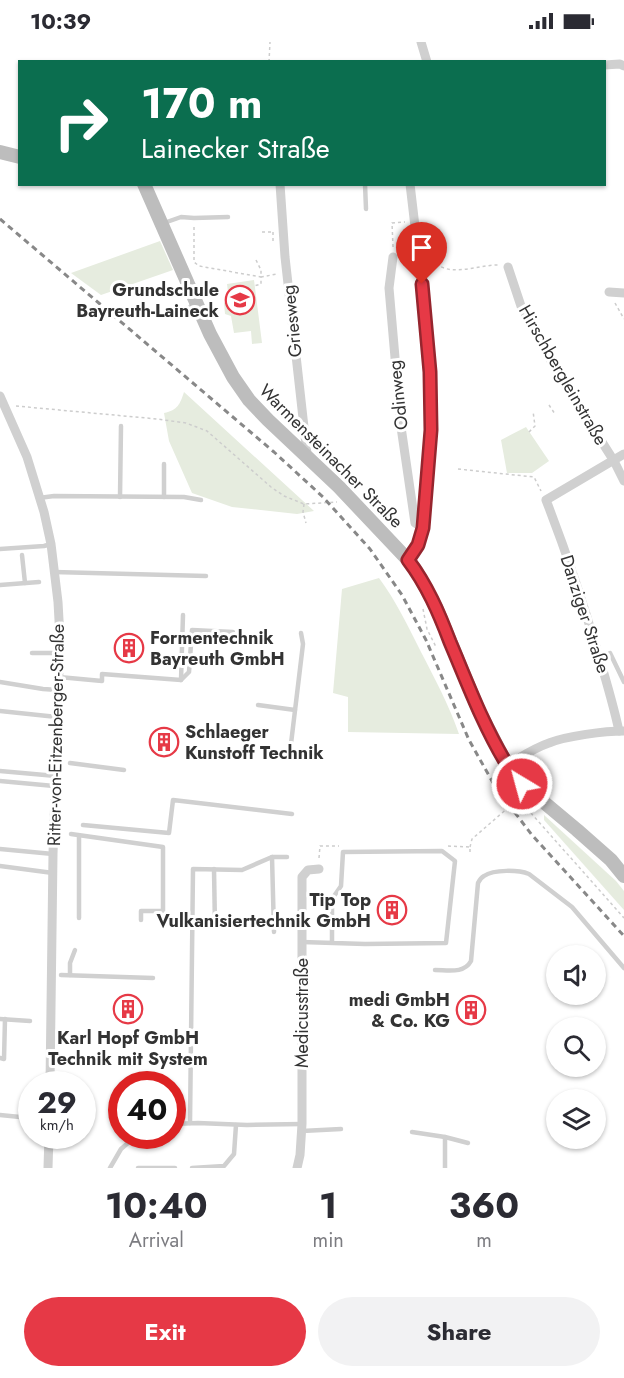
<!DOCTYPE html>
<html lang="en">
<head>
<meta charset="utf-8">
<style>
  :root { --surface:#fff; --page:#f2f2f3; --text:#2b2b33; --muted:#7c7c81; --accent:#e63946 }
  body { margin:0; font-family:Jost,sans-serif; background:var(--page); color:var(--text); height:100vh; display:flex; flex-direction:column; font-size:22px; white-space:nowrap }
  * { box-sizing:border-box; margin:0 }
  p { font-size:20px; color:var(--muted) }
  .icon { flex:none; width:33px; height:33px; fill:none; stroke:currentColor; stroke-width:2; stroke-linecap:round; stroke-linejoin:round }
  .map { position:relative; height:1126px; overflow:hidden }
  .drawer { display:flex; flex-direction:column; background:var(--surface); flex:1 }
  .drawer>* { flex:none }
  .top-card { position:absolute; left:18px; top:18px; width:588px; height:126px; border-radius:0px; box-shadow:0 2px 4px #0004; background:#0b6e4f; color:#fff; overflow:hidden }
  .fabs { position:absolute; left:546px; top:903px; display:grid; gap:12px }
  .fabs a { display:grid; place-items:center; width:60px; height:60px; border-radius:50%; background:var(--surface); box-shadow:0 2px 4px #0004; font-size:30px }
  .speed { position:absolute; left:18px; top:1029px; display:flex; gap:12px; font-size:30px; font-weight:700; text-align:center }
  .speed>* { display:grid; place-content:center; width:78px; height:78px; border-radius:50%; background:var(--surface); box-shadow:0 2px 4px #0004; line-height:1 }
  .speed small { font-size:15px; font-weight:400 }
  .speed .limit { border:9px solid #d22; background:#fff; color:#111 }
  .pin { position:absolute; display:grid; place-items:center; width:51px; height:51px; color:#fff; margin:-62px -26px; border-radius:50% 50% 50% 0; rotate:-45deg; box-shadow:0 0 6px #0007 }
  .pin .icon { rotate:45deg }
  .me { position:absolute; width:66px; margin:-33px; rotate:323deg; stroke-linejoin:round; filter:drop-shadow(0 0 4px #0008) }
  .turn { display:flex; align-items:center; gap:21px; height:126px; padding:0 24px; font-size:27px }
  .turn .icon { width:78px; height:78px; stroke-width:2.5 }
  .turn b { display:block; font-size:42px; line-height:51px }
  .eta { display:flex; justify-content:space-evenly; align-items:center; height:102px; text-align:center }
  .eta b { font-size:36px; font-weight:700; line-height:42px }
  .button { display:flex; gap:12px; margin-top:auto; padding:12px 24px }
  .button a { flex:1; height:69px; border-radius:36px; background:var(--accent); color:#fff; font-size:24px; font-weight:700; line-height:69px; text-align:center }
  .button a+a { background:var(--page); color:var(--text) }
  .status { display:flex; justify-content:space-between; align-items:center; height:42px; padding:0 30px; background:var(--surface); direction:ltr }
  .status svg { height:16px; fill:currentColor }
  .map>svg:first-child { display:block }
</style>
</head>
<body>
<div class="status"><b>10:39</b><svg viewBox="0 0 49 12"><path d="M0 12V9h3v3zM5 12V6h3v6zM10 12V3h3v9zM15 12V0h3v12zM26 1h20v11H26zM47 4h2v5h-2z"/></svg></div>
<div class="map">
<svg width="624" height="1126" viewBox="0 0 624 1126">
  <rect width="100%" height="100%" fill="#fff"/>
  <g fill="#e6ecdf">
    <polygon points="160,199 173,228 101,253 71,231"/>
    <polygon points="254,238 262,301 252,302 251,289 234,291 231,274 225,272 224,261 229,258 227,242"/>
    <path d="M184,350L314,469L297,472L232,465L192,451L169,399L164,371C178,368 180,362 184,350Z"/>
    <polygon points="526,385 549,419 532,431 507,431 501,398"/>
    <path d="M379,536C396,559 408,584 421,610C435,637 449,663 459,692L348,690V655L333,651L342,547Z"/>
    <polygon points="544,773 616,839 624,849 624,868 544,778"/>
  </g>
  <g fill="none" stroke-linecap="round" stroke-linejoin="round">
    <g stroke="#cdcdcd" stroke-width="1.5" stroke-dasharray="3 3" stroke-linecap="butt">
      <polyline points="269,20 270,0"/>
      <polyline points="194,185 194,220 199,224 261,235 261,242 254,244"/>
      <polyline points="262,190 273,190"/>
      <polyline points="273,190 273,199"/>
      <polyline points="393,205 392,181 405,180"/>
      <path d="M428,213C445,239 473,223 498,223"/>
      <polyline points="256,218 261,228 261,235 277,232 277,231"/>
      <polyline points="615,261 624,277"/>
      <polyline points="549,363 555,372"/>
      <polyline points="16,364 157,377 186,381 207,389 271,445 284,454 304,462 337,460"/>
      <polyline points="529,390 535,384 533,369"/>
      <polyline points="458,427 534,435 541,449"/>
      <polyline points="304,462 303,470 306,481"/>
      <polyline points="423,567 427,587 436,605"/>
      <path d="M501,744C508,753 514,767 527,768"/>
      <polyline points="515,753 624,876"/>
      <polyline points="448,804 470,805 470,812"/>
      <polyline points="470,805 472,797 517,758"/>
      <polyline points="319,816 320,804 339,804"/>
    </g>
    <g stroke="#d0d0d0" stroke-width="4.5">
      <polyline points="365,142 366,167"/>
      <polyline points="164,181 181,175 194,176 228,175"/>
      <polyline points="182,273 193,262"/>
      <polyline points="120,455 121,384"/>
      <polyline points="164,455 164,422"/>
      <polyline points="39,456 54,454 184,455 201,458"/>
      <polyline points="0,507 44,504 51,502"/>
      <polyline points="22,513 25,541"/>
      <polyline points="54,530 206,534"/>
      <polyline points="0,543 39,540"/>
      <polyline points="32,611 60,611"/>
      <polyline points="610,611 624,640"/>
      <polyline points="59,635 102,639 102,632 181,638 183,573"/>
      <polyline points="181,638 189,630 192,588 233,590"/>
      <polyline points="0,640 43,647 58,648"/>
      <polyline points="258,663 295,668"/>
      <polyline points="0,669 57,675"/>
      <polyline points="290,710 303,602 301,591"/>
      <polyline points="70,721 124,728"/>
      <polyline points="0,729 56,734"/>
      <polyline points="0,739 54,744"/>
      <polyline points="83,783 169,791 173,758 292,772"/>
      <polyline points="71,792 163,805 163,869 141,869 141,878"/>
      <polyline points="0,807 53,812"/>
      <polyline points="272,815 287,815"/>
      <polyline points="0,824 53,831"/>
      <polyline points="214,827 215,885"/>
      <polyline points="79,876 79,794"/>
      <polyline points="302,900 365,902 446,901 455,819 442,809 343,810 341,844 332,857 332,901"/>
      <path d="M435,928C448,928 464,932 471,919L478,841C479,839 482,835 484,834C494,827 519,828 529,832L572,865L624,926"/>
      <polyline points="61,933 153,936"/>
      <polyline points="70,933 70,921 75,908"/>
      <polyline points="0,977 30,979"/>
      <polyline points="0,1016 4,1017 5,977"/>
      <polyline points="0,1073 30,1076"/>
      <polyline points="190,1081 193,827 242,828 272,815 274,890"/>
      <polyline points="172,1082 198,1081 247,1083 302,1082"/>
      <polyline points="302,1089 341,1087"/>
      <polyline points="412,1090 445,1095 468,1101"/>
      <polyline points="110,1126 121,1107 136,1094"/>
      <polyline points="138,1126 175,1126"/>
      <polyline points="192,1126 224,1124 234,1112 236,1083"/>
      <polyline points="445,1126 445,1095"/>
    </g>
    <g stroke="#d0d0d0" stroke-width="9">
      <polyline points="421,0 427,20"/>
      <polyline points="604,23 620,22 624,24"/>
      <polyline points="280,142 285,215 307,412 306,415"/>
      <polyline points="393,215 389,246 401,385 415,481 423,486"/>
      <polyline points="508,225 521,264 555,326 614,419 624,439"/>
      <polyline points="609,250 624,251"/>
      <polyline points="0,354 27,415 44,470 51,502 58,560 60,596 53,812 50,1042"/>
      <polyline points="408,518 418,503 423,486 431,388 432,369 424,261 410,142"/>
      <path d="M619,689C613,661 605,635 597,608C582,557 565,507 546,458L624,412"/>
      <path d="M507,723C521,715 534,706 549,701C566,694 605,689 624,689"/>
      <polyline points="48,1126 49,1094"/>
      <polyline points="297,1126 300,1113 302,1082 302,835 308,828 319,827"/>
    </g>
    <g stroke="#bdbdbd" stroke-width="14">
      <polyline points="0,110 20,115"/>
      <polyline points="144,142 210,292 233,335 249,358 268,378 339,445 408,518 417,530 436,565 479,669 507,723 522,742 577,788 611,818 624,834"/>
    </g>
    <polyline stroke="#888" stroke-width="3" stroke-dasharray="6 4.5" stroke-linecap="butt" points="0,177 274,410 323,455 370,507 402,553 426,598 469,698 496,746 532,793 624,894"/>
  </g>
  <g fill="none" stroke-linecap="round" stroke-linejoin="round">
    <g stroke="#96252e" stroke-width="15">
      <path id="route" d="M422,242L430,330L431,388L423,486L418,503L408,518C427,543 439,571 450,600C467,640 483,683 506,721C510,728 517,735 522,742"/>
    </g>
    <use href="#route" stroke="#e63946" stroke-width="10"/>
  </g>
  <defs>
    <g id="school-ring" transform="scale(1.5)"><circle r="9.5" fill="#fff" stroke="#e63946" stroke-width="1.5"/><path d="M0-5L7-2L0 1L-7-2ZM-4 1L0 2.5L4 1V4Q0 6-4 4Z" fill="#e63946"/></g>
    <g id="building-ring" transform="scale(1.5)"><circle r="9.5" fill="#fff" stroke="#e63946" stroke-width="1.5"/><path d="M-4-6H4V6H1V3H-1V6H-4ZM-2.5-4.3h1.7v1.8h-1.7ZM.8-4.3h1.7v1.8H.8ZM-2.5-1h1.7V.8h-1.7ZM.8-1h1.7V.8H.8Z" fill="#e63946"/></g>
  </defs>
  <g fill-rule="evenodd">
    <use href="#school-ring" x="240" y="258"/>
    <use href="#building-ring" x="129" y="606"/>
    <use href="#building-ring" x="164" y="700"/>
    <use href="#building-ring" x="392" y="868"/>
    <use href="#building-ring" x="128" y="967"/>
    <use href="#building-ring" x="471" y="968"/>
  </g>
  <g text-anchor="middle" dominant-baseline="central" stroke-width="6" stroke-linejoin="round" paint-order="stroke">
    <g font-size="18" font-weight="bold" fill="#333" stroke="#fff" text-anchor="end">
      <text x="219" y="248">Grundschule<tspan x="219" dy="21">Bayreuth-Laineck</tspan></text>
      <text x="150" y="596" text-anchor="start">Formentechnik<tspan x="150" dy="21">Bayreuth GmbH</tspan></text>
      <text x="185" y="690" text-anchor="start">Schlaeger<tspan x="185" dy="21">Kunstoff Technik</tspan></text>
      <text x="371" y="858">Tip Top<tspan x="371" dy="21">Vulkanisiertechnik GmbH</tspan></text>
      <text x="450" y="958">medi GmbH<tspan x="450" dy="21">&amp; Co. KG</tspan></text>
      <text x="128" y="996" text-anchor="middle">Karl Hopf GmbH<tspan x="128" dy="21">Technik mit System</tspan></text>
    </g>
    <g font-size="18" fill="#333" stroke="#fff">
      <text transform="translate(292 279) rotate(-96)">Griesweg</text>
      <text transform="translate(563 333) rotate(60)">Hirschbergleinstraße</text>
      <text transform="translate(398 353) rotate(-96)">Odinweg</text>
      <text transform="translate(331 414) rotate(45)">Warmensteinacher Straße</text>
      <text transform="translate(585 572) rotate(72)">Danziger Straße</text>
      <text transform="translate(56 693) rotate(-89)">Ritter-von-Eitzenberger-Straße</text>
      <text transform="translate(302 971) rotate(-90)">Medicusstraße</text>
    </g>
  </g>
</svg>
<div class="fabs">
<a><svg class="icon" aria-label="sound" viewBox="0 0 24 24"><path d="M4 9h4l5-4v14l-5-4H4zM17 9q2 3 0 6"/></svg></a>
<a><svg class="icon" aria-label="search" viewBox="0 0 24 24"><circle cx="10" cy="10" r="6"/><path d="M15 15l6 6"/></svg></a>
<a><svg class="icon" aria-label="layers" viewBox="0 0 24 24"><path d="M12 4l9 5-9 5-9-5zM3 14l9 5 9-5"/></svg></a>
</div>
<div class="speed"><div>29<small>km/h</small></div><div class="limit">40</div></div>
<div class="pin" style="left:422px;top:242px;background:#d93025"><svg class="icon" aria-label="arrive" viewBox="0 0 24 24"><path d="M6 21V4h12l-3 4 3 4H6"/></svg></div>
<svg class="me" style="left:522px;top:742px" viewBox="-20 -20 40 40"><circle r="17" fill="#e63946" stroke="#fff" stroke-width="3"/><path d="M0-11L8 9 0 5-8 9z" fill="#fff"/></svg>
<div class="top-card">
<div class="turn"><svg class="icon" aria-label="right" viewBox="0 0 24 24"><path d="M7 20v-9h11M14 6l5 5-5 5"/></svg><div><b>170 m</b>Lainecker Straße</div></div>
</div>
</div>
<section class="drawer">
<div class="eta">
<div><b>10:40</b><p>Arrival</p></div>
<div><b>1</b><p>min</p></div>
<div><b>360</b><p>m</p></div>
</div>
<div class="button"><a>Exit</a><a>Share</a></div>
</section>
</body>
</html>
